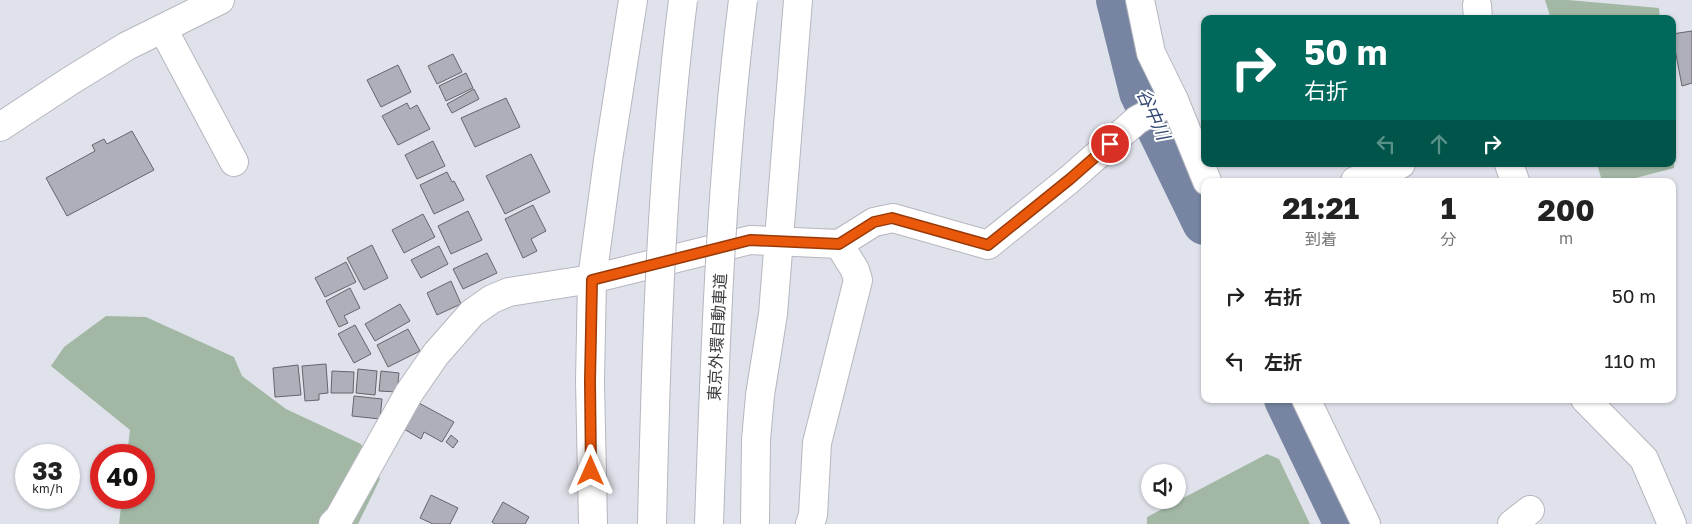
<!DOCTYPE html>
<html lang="ja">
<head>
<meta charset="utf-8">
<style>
  :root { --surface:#fff; --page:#f2f2f2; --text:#222; --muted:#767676 }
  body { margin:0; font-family:"Golos Text","Noto Sans JP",sans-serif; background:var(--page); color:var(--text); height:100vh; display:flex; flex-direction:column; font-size:19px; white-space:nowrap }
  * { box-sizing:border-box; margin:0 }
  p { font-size:16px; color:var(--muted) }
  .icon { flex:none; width:28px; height:28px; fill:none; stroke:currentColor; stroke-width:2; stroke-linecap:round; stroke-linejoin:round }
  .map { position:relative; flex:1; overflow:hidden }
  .side { position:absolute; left:1201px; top:178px; width:475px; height:225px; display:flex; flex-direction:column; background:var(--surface); border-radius:10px; box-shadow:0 1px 4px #0004 }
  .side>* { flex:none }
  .top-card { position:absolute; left:1201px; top:15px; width:475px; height:152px; border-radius:10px; box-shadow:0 1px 4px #0004; background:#00695c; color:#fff; overflow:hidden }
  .buttons { position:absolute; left:1141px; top:464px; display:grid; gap:10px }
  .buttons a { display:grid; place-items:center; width:45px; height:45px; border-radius:50%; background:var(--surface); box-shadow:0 1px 4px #0004; font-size:25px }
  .speed { position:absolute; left:15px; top:444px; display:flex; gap:10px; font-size:25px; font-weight:700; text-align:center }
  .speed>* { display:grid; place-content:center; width:65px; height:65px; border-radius:50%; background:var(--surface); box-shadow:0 1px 4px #0004; line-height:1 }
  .speed small { font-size:12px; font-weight:400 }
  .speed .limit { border:8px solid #d22; background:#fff; color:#111 }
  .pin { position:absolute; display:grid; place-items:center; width:42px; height:42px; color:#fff; margin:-21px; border:2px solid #fff; border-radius:50%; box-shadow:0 1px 5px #0007 }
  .me { position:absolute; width:55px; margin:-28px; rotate:0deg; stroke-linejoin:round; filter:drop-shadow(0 0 4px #0008) }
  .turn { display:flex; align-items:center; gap:18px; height:105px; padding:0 20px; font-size:22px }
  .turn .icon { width:65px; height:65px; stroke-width:2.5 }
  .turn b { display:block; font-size:35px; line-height:42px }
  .lanes { display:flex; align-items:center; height:48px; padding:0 20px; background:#0003; justify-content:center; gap:25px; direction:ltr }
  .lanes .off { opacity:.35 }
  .eta { display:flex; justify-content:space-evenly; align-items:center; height:85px; text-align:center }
  .eta b { font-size:30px; font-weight:700; line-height:35px }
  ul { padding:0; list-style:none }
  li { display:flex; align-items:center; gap:15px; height:65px; padding:0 20px }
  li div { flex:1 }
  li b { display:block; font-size:19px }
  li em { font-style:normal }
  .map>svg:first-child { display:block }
</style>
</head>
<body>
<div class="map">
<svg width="1692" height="524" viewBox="0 0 1692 524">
  <rect width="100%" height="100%" fill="#e0e2eb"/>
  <g fill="#a2b8a5">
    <polygon points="1545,0 1568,0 1659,8 1660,19 1551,19"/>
    <polygon points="1673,132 1674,168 1624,181 1602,181 1597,164 1672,164"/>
    <polygon points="106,316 146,317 234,357 242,376 286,409 361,444 380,479 358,524 119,524 122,498 144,498 144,455 127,455 130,430 51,366 64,347"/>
    <polygon points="1267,454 1279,459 1310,524 1147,524 1147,517"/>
  </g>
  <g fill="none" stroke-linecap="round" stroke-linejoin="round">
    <g stroke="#7785a2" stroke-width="46">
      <polyline points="1119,0 1142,92 1205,222"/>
      <polyline points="1287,399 1347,524"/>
    </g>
  </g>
  <g fill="#aeafb8" stroke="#64656d">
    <polygon points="1692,31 1692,83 1682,86 1672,34"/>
    <polygon points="453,54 462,72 437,84 428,66"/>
    <polygon points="398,65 411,92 381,107 367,80"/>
    <polygon points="466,73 473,88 446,101 439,86"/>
    <polygon points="474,89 479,99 452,113 447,104"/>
    <polygon points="506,98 520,127 475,147 461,118"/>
    <polygon points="407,103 410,109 417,105 430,129 398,145 382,116"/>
    <polygon points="132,131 154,170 67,216 46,178 95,151 92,145 104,139 107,144"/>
    <polygon points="433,141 445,166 417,179 405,155"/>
    <polygon points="531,154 550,192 505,214 486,176"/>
    <polygon points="447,172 452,182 454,181 464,200 434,214 420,185"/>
    <polygon points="533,205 546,231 531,239 537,251 523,258 505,219"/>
    <polygon points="468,211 482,240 451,254 438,226"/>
    <polygon points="423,214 435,237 404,253 392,230"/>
    <polygon points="372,245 388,278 364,290 347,258"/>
    <polygon points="439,246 448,264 421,278 411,260"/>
    <polygon points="487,253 497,273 463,289 453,269"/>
    <polygon points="346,262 356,282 325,297 315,278"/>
    <polygon points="451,281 461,304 437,315 427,293"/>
    <polygon points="350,288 360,308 344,316 348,323 339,327 326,301"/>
    <polygon points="400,304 410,321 375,341 365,324"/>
    <polygon points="355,325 371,354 354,363 338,334"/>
    <polygon points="408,329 420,351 388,367 377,345"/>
    <polygon points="326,364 328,393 319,394 319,400 305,401 302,366"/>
    <polygon points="298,365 301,395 275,397 273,368"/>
    <polygon points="358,369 377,371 375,395 356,393"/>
    <polygon points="332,371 354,372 353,393 331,393"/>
    <polygon points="381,371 399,373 397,392 379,391"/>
    <polygon points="354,396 382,399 380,419 352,416"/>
    <polygon points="419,403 454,422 442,442 424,432 421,439 404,429"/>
    <polygon points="451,435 458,441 453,448 446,442"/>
    <polygon points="431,495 458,508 450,524 433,524 420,518"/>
    <polygon points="503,502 529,517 525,524 495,524 492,522"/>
  </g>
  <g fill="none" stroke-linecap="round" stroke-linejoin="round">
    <g stroke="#b5b6bf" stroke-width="30">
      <g id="minor">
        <polyline points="1140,0 1151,53 1174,100 1207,181"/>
        <polyline points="1477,5 1478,19"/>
        <polyline points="163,29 234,162"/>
        <polyline points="0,127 70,81 127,46 220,0"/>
        <polyline points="1509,164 1515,181"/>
        <polyline points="1355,181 1401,164"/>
        <polyline points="1306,399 1366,524"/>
        <polyline points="1585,399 1644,459 1672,524"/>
        <polyline points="333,524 339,518 409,393 436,354 472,313 492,299 509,292 592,279 750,240 839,244 874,222 893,218 988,245 1070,179 1137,120 1174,100"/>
        <polyline points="593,524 590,381 592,279 608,160 633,0"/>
        <polyline points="755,524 756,440 760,395 773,314 798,0"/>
        <polyline points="810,524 813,515 817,443 858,280 855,270 839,244"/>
        <polyline points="1512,524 1530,510"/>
      </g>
    </g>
    <use href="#minor" stroke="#fff" stroke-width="28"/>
    <g stroke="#b5b6bf" stroke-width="30" stroke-linecap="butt">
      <g id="highway-bridge">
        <path d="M652,524C656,349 661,174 683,0"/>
        <path d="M709,524C715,349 721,174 743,0"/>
      </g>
    </g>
    <use href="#highway-bridge" stroke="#fff" stroke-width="28"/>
  </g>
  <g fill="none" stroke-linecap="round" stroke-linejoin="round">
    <g stroke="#983908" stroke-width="12">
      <polyline id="route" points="591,471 590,381 592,280 750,240 839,244 874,222 892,218 988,245 1070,179 1110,144"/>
    </g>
    <use href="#route" stroke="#ea580c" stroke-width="9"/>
  </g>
  <g text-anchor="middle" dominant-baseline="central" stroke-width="4" stroke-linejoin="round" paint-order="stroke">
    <g font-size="16" fill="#393a3d" stroke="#fff">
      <text transform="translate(717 337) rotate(-87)">東京外環自動車道</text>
    </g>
    <g font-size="18" font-style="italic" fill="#354a75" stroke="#fff">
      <text transform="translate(1154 114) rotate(66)">谷中川</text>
    </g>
  </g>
</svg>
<div class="buttons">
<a><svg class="icon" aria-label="sound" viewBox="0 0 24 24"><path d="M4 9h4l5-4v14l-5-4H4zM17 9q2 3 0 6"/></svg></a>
</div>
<div class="speed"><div>33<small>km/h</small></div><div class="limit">40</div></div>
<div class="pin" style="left:1110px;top:144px;background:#d93025"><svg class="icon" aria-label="arrive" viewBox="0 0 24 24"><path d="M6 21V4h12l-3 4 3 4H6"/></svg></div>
<svg class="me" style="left:591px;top:471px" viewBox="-20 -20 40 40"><path d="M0-17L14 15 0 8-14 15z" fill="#ea580c" stroke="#fff" stroke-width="4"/></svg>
<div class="top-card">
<div class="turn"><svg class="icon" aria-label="right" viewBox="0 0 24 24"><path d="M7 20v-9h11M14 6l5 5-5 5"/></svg><div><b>50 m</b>右折</div></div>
<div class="lanes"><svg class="icon off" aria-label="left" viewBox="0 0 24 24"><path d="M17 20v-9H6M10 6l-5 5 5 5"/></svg><svg class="icon off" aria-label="ahead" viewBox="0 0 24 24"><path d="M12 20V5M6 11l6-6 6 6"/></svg><svg class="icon" aria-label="right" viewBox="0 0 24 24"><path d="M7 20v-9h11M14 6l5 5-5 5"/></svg></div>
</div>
<section class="side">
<div class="eta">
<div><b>21:21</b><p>到着</p></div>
<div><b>1</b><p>分</p></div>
<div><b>200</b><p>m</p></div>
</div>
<ul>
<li><svg class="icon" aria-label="right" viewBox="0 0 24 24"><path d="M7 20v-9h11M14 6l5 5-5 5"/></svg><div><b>右折</b></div><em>50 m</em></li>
<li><svg class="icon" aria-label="left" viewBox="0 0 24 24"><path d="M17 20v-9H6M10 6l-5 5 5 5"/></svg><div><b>左折</b></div><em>110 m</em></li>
</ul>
</section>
</div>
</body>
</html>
